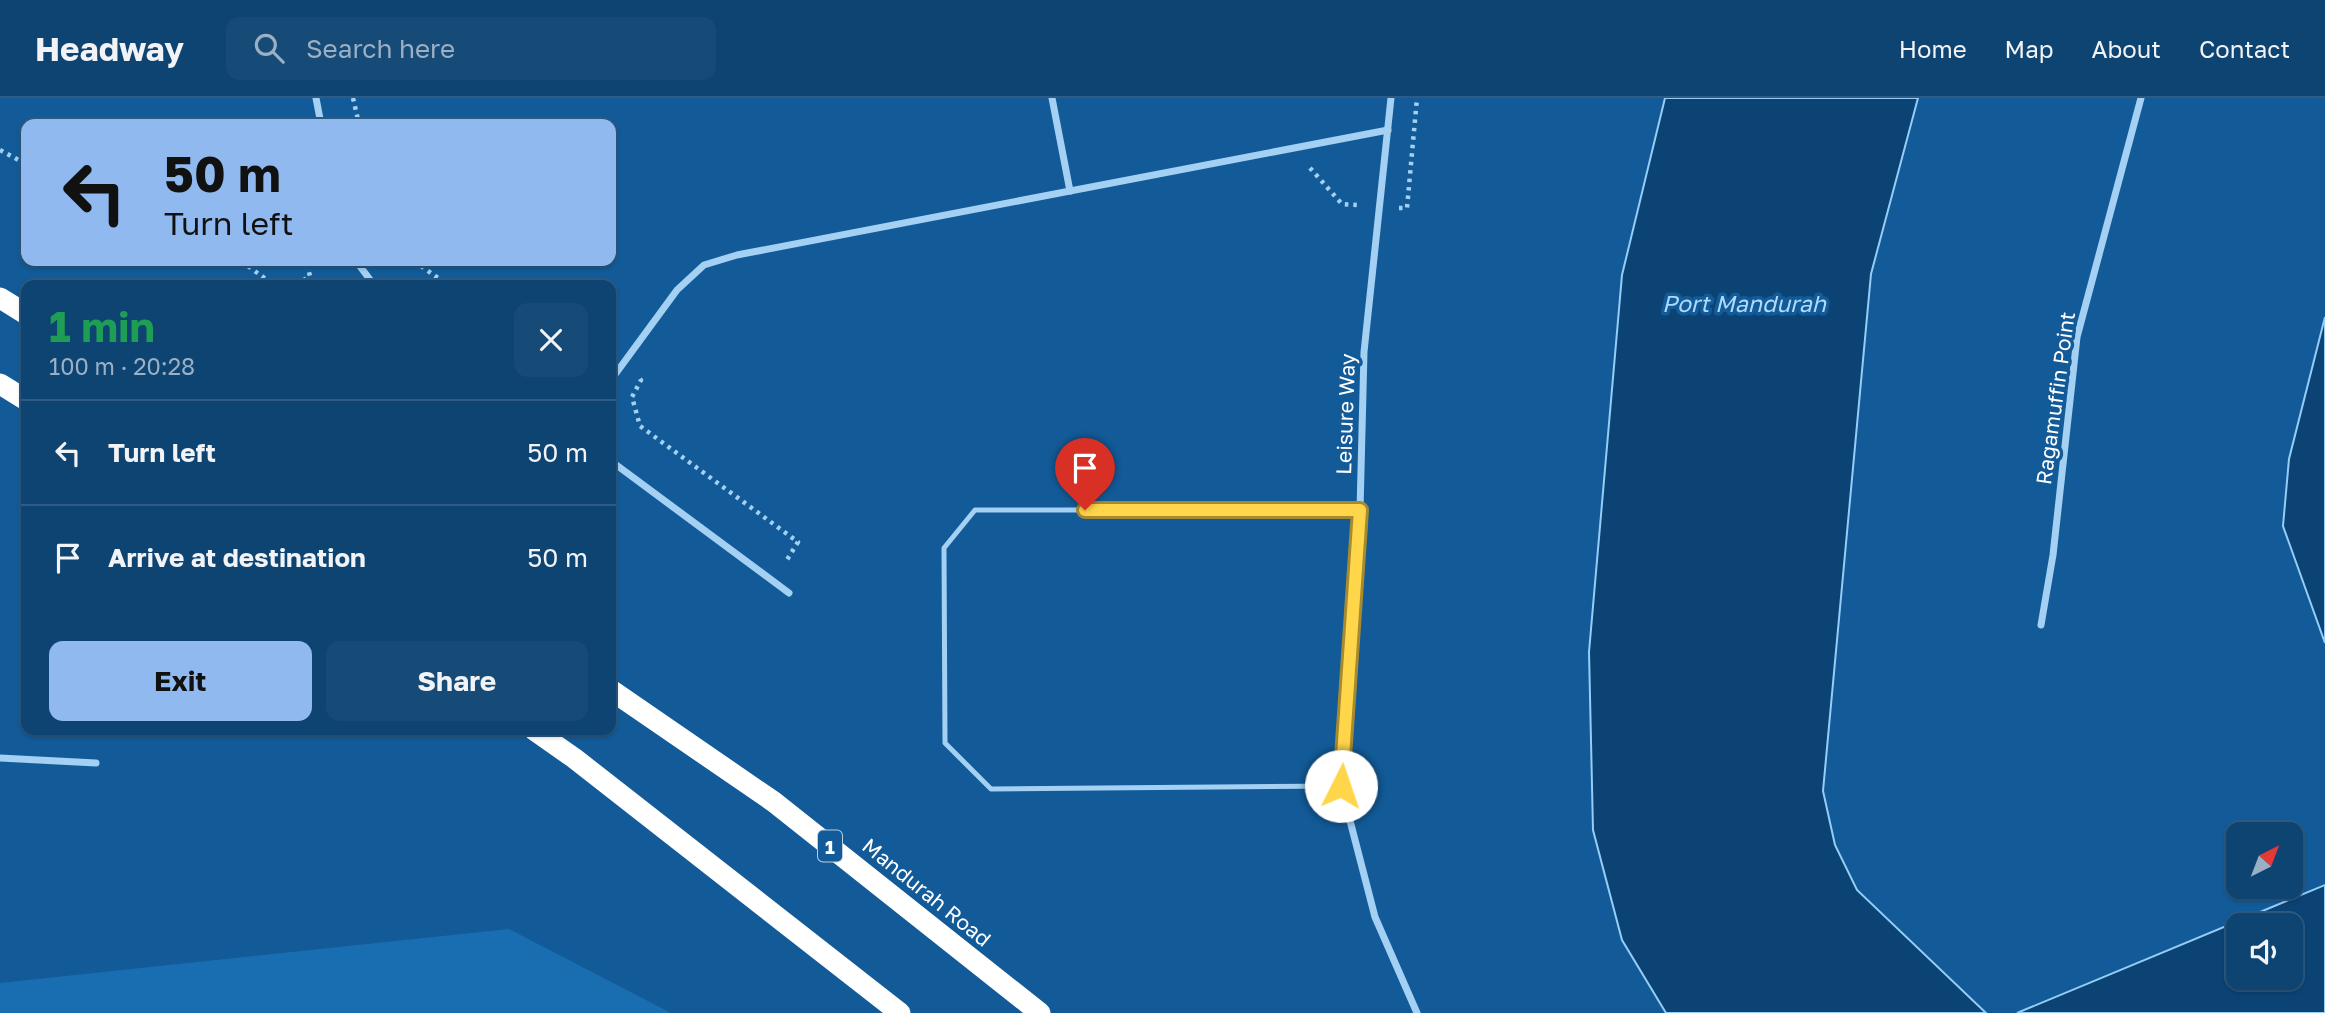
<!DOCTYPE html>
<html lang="en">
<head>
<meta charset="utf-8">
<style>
  :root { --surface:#0e4472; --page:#174b77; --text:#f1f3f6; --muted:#9bb0c4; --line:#2e5c84; --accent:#90b9f0 }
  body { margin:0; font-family:"Golos Text",sans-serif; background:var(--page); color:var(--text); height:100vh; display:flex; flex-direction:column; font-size:26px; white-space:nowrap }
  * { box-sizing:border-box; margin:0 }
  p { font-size:23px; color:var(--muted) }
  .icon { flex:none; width:38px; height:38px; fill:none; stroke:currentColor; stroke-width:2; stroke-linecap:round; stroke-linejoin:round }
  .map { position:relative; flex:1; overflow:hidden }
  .sheet { position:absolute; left:21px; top:182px; width:595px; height:455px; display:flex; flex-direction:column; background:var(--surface); border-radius:14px; box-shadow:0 2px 5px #0004,0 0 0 2px var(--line) }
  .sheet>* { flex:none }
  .top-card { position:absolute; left:21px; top:21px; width:595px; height:147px; border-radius:14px; box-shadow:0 2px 5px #0004,0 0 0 2px var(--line); background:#90b9f0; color:#111; overflow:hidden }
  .needle { width:46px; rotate:42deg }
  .fabs { position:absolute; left:2226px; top:724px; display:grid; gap:14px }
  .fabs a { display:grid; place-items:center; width:77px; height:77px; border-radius:14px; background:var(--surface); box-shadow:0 2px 5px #0004,0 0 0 2px var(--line); font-size:35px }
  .pin { position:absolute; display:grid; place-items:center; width:60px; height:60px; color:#fff; margin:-72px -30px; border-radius:50% 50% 50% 0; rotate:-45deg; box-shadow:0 0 7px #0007 }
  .pin .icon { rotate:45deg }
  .me { position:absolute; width:77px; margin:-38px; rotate:4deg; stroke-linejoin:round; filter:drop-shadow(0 0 5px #0008) }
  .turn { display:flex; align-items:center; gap:24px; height:147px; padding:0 28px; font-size:32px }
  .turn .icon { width:91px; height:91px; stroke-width:2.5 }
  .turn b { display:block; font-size:49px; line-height:60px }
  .round { display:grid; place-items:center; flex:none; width:74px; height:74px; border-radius:14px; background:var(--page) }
  .summary { display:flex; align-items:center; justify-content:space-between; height:119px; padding:0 28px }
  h1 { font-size:42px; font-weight:700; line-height:52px; color:#1e9e55 }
  .cta { display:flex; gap:14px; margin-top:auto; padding:14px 28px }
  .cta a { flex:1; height:80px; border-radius:14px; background:var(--accent); color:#111; font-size:28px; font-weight:700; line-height:80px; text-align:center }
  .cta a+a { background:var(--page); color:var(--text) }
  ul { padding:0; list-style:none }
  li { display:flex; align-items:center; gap:21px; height:105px; padding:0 28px; border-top:2px solid var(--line) }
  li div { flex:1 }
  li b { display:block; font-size:26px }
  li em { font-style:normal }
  header { display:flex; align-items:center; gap:42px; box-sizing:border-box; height:98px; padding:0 35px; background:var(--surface); border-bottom:2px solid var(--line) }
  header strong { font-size:33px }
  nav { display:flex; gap:38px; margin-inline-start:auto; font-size:24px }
  .search { width:490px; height:63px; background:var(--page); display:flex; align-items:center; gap:18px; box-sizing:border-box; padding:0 24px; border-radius:14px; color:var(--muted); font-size:26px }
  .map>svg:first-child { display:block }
</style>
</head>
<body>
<header>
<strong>Headway</strong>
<div class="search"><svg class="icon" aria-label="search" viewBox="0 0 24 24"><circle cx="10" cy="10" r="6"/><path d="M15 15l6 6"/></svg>Search here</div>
<nav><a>Home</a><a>Map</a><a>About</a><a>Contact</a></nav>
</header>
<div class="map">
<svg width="2325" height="915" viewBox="0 0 2325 915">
  <rect width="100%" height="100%" fill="#125b98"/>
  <polygon fill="#196eb2" points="509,831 671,915 0,915 0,885"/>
  <g fill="#0b4374" stroke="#95cdf7" stroke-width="2" fill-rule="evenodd">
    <polygon points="1665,0 1918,0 1871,176 1823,693 1835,747 1857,792 1986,915 1666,915 1622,842 1593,732 1589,554 1622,177"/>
    <polygon points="2325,219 2325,545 2283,428 2289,361"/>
    <path d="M2325,787V915H2017ZM2238,828H2291V880H2238Z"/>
  </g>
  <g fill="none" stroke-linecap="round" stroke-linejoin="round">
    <g stroke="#a3d0f3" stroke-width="4.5" stroke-dasharray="3.5 5" stroke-linecap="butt">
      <polyline points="353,0 359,26"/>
      <polyline points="0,52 26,66"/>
      <polyline points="1310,70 1342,106 1358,107"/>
      <polyline points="1399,110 1407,110 1417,0"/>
      <polyline points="215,163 245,166 270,184 280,187"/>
      <polyline points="414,163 448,187"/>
      <polyline points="296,187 310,178 306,163"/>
      <polyline points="640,281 641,282 632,299 640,328 798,444 785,465"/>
    </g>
    <polyline stroke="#a3d0f3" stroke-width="5" points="1341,688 991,691 945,645 944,450 975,412 1360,412"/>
    <g stroke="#a3d0f3" stroke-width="7">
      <polyline points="316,0 321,26"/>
      <polyline points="1052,0 1070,93"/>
      <polyline points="1391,0 1364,254 1360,412 1341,688 1375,819 1417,915"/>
      <polyline points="356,163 374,187"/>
      <polyline points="611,282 677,192 704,167 737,157 1388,32"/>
      <polyline points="611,363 789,495"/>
      <polyline points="2041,527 2053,457 2077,239 2141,0"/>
      <polyline points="0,660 96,665"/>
    </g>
    <g stroke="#fff" stroke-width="21">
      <polyline points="0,200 26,216"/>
      <polyline points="0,286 26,302"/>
      <polyline points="611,592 774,704 1040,915"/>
      <polyline points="534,632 574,660 900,915"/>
    </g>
  </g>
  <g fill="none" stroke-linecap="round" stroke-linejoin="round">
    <g stroke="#a68a30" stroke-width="18">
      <polyline id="route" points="1085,412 1360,412 1341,688"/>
    </g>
    <use href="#route" stroke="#ffd54a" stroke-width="12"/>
  </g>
  <g text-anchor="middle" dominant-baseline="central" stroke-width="7" stroke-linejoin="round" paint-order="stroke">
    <rect fill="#125b98" stroke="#b8cee0" stroke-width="2" x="818" y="732.5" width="24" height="31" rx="5"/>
    <g font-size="19" font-weight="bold" fill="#fff">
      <text x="830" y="748">1</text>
    </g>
    <g font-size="21" fill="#fff" stroke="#125b98">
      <text transform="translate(2055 300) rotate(-82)">Ragamuffin Point</text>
      <text transform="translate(1345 316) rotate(-88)">Leisure Way</text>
      <text transform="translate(927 794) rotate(39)">Mandurah Road</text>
    </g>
    <g font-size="23" font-style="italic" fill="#afd9fa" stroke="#125b98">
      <text x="1744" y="205">Port Mandurah</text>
    </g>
  </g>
</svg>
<div class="fabs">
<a><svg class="needle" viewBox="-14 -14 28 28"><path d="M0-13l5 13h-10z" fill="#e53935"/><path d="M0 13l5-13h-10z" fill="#9bb0c4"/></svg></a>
<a><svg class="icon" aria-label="sound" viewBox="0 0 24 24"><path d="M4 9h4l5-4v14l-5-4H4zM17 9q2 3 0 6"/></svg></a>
</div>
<div class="pin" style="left:1085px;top:412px;background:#d93025"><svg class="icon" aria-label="arrive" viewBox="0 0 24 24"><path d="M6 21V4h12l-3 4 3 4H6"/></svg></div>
<svg class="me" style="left:1341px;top:688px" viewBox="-20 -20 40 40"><circle r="19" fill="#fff"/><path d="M0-13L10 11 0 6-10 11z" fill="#ffd54a"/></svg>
<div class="top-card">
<div class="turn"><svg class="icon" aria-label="left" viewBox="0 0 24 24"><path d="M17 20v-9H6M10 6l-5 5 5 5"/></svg><div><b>50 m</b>Turn left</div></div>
</div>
<section class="sheet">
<div class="summary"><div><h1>1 min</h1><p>100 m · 20:28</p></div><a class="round"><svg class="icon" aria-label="close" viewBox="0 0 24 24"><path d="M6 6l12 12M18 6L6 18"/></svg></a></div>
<ul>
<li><svg class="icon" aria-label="left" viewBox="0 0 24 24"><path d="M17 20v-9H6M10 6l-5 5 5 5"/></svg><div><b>Turn left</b></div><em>50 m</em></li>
<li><svg class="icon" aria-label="arrive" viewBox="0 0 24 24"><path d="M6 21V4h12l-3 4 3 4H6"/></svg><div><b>Arrive at destination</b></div><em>50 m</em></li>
</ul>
<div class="cta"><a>Exit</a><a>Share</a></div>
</section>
</div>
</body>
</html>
